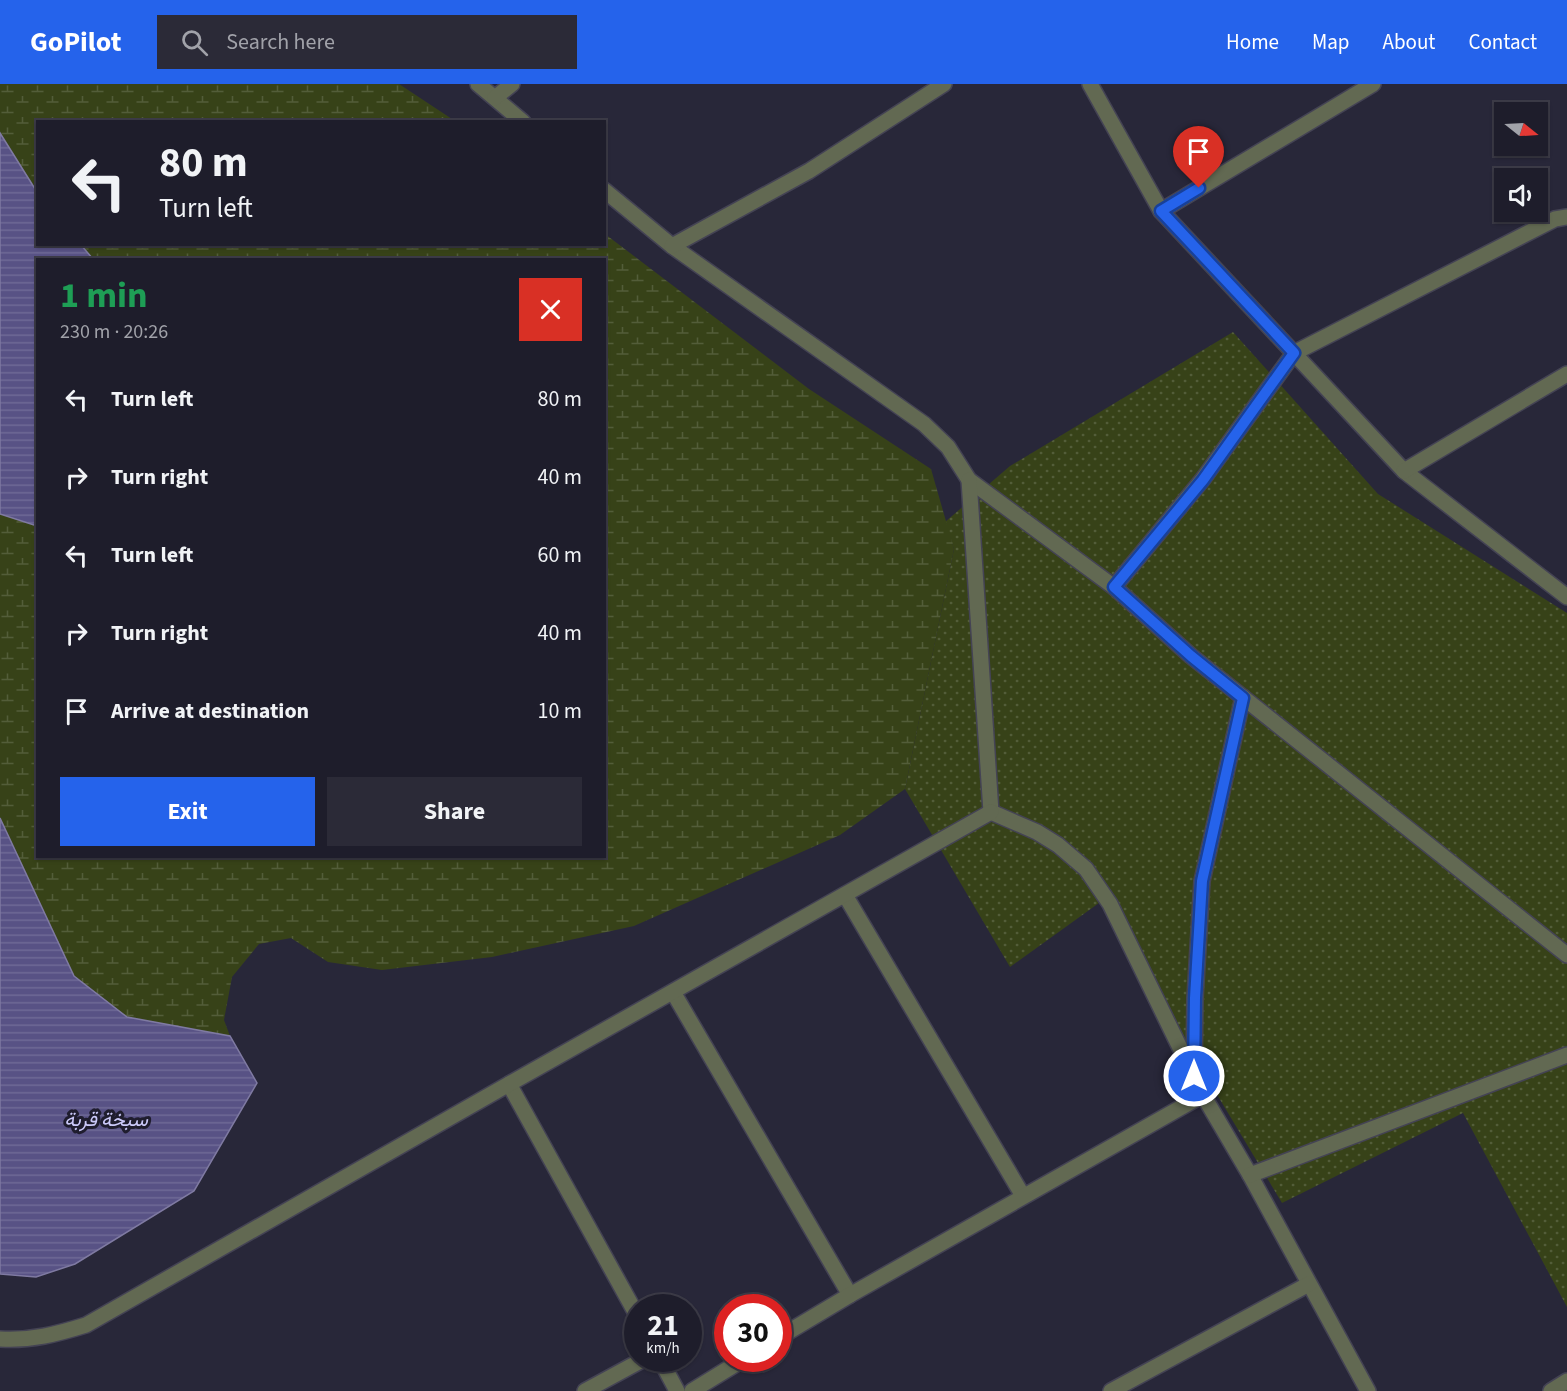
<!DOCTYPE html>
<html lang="en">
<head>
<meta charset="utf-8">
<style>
  :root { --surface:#1e1d2b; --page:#2b2a37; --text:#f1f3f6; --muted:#a1a2a9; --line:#3c3b47; --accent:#2563eb }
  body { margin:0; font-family:"Source Sans 3",Vazirmatn,sans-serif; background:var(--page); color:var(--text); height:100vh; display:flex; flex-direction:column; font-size:22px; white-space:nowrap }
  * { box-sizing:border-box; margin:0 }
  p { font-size:20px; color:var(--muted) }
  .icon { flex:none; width:33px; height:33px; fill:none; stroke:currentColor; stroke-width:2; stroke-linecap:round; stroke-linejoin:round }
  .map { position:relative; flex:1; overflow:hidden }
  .drawer { position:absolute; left:36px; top:174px; width:570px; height:600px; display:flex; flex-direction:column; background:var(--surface); border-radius:0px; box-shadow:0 2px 4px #0004,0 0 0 2px var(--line) }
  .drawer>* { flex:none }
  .guide { position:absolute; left:36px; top:36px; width:570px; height:126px; border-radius:0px; box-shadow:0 2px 4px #0004,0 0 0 2px var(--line); background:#1e1d2b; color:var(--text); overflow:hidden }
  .needle { width:39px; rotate:108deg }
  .buttons { position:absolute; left:1494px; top:18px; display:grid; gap:12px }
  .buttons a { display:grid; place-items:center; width:54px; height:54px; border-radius:0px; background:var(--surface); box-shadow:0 2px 4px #0004,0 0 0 2px var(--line); font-size:30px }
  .speed { position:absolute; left:624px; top:1210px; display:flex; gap:12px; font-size:30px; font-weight:700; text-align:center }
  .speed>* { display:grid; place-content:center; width:78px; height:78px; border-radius:50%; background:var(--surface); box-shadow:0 2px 4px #0004,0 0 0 2px var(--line); line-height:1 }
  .speed small { font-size:15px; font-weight:400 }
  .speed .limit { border:9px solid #d22; background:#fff; color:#111 }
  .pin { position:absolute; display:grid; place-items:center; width:51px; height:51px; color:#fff; margin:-62px -26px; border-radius:50% 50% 50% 0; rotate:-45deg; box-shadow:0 0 6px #0007 }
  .pin .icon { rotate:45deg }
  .me { position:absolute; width:66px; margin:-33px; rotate:0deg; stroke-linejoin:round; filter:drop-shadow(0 0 4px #0008) }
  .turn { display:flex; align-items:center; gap:21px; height:126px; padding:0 24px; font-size:27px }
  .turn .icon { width:78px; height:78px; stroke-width:2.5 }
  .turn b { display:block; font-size:42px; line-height:51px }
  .round { display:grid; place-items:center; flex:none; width:63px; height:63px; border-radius:0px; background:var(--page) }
  .head { display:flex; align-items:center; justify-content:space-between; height:102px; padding:0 24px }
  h1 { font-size:36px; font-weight:700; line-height:45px; color:#1e9e55 }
  .button { display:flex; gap:12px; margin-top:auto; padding:12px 24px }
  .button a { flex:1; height:69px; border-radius:0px; background:var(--accent); color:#fff; font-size:24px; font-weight:700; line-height:69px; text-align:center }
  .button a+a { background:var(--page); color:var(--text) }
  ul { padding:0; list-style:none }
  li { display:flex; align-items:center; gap:18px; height:78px; padding:0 24px }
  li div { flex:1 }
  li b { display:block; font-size:22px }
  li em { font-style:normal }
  header { display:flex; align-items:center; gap:36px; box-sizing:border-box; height:84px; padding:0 30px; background:var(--accent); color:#fff }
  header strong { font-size:28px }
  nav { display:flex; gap:33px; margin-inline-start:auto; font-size:21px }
  .search { width:420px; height:54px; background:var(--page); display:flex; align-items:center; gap:15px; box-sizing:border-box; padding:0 21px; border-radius:0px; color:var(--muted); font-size:22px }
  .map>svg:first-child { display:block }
</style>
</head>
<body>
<header>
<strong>GoPilot</strong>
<div class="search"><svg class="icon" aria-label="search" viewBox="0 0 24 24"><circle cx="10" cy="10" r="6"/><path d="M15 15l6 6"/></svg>Search here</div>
<nav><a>Home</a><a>Map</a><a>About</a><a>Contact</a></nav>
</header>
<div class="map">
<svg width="1567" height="1307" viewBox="0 0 1567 1307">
  <defs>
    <pattern id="grass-dots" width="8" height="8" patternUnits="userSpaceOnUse" patternTransform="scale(1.5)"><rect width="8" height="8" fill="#374218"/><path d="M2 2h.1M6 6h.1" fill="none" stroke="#535d39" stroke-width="1.8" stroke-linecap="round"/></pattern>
    <pattern id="wetland-marsh" width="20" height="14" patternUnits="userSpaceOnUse" patternTransform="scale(1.5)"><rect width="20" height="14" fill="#374218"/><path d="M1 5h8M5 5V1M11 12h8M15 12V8" fill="none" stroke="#535d39"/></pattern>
    <pattern id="water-rules" width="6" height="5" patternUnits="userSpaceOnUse" patternTransform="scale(1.5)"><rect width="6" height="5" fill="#585285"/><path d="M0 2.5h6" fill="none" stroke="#6f6a96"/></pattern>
  </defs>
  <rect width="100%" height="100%" fill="#282739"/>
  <polygon fill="url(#grass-dots)" points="1233,248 1378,410 1567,529 1567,1223 1463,1029 1282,1119 1114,839 1099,819 1010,883 905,705 954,465 945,438 1010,382"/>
  <g fill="url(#wetland-marsh)">
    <polygon points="0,0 399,0 455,37 38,38 37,108 0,49"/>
    <polygon points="605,150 809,305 931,385 954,465 905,705 840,751 634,842 492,873 382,886 328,878 291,854 259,860 232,893 224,936 230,952 127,933 74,892 0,734 0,430 37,442 38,772 604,772 604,176 93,176 81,161 604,160"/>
  </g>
  <g fill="url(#water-rules)" stroke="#7f7aa2" stroke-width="1.5">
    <polygon points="0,49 37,108 38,160 81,161 93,175 38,176 37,442 0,430"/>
    <polygon points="0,734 74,892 127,933 230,952 257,999 194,1107 75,1180 36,1193 0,1190"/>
  </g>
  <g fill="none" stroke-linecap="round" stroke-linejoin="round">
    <g stroke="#444354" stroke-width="18">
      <g id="minor">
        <polyline points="478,0 523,38"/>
        <polyline points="1090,0 1161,127 1404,387 1567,513"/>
        <polyline points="495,14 512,0"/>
        <polyline points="604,106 672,162 924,340 948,363 969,396 1114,503 1191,572 1567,871"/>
        <polyline points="1161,127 1373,0"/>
        <polyline points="672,162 809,87 944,0"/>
        <polyline points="1404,387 1567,290"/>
        <polyline points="969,396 991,728"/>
        <polyline points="1114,503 1203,395 1294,269 1555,135 1567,133"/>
        <polyline points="991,728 1037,748 1058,761 1086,785 1110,820 1203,1011 1250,1091 1368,1307"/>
        <polyline points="845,811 1023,1112"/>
        <polyline points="673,908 850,1211"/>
        <polyline points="1194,987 1195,914 1202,797 1243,613"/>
        <polyline points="509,1000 638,1233"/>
        <polyline points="1250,1091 1567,971"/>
        <polyline points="778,1254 850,1211 1203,1011"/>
        <path d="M0,1255C31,1257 57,1250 86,1241L509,1000L991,728"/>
        <polyline points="660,1275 677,1307"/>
        <polyline points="585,1307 644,1275"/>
        <polyline points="692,1307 744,1275"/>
        <polyline points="1111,1307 1309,1200"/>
        <polyline points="1551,1307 1567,1297"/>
      </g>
    </g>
    <use href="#minor" stroke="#626952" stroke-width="15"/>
  </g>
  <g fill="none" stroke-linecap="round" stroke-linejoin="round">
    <g stroke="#184099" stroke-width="15">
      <polyline id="route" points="1194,992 1195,914 1202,797 1243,614 1191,572 1114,503 1203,396 1294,269 1161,127 1199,104"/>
    </g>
    <use href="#route" stroke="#2563eb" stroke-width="10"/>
  </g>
  <g text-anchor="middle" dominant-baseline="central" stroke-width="6" stroke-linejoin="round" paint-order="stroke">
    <g font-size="20" font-style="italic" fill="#cbc9f9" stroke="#1f1d2e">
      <text x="106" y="1036">سبخة قربة</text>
    </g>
  </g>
</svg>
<div class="buttons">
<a><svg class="needle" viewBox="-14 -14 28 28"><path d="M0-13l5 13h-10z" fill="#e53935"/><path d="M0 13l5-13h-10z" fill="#a1a2a9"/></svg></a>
<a><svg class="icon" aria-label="sound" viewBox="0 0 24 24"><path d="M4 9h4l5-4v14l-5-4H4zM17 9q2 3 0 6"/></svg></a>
</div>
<div class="speed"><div>21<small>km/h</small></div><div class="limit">30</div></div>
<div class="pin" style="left:1199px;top:104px;background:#d93025"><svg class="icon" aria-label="arrive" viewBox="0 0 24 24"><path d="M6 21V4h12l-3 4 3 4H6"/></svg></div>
<svg class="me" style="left:1194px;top:992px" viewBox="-20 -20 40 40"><circle r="17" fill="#2563eb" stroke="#fff" stroke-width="3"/><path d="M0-11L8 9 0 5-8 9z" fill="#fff"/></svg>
<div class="guide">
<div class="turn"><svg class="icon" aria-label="left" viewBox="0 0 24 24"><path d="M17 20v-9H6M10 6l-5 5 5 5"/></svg><div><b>80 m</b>Turn left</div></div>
</div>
<section class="drawer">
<div class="head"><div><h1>1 min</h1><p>230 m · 20:26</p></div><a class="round" style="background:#d93025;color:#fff"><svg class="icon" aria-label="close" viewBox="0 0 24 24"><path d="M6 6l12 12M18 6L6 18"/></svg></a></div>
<ul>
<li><svg class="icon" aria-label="left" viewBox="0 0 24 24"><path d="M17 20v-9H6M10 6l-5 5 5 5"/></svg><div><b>Turn left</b></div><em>80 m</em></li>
<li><svg class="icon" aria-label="right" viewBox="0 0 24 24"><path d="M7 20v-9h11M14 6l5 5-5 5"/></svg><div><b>Turn right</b></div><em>40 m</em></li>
<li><svg class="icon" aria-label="left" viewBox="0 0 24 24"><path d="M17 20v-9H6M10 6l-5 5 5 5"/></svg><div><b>Turn left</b></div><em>60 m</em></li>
<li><svg class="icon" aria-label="right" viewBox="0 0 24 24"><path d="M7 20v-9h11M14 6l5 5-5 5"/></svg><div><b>Turn right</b></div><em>40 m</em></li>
<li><svg class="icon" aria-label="arrive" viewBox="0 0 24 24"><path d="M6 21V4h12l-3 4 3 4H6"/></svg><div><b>Arrive at destination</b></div><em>10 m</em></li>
</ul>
<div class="button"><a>Exit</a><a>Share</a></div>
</section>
</div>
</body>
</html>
